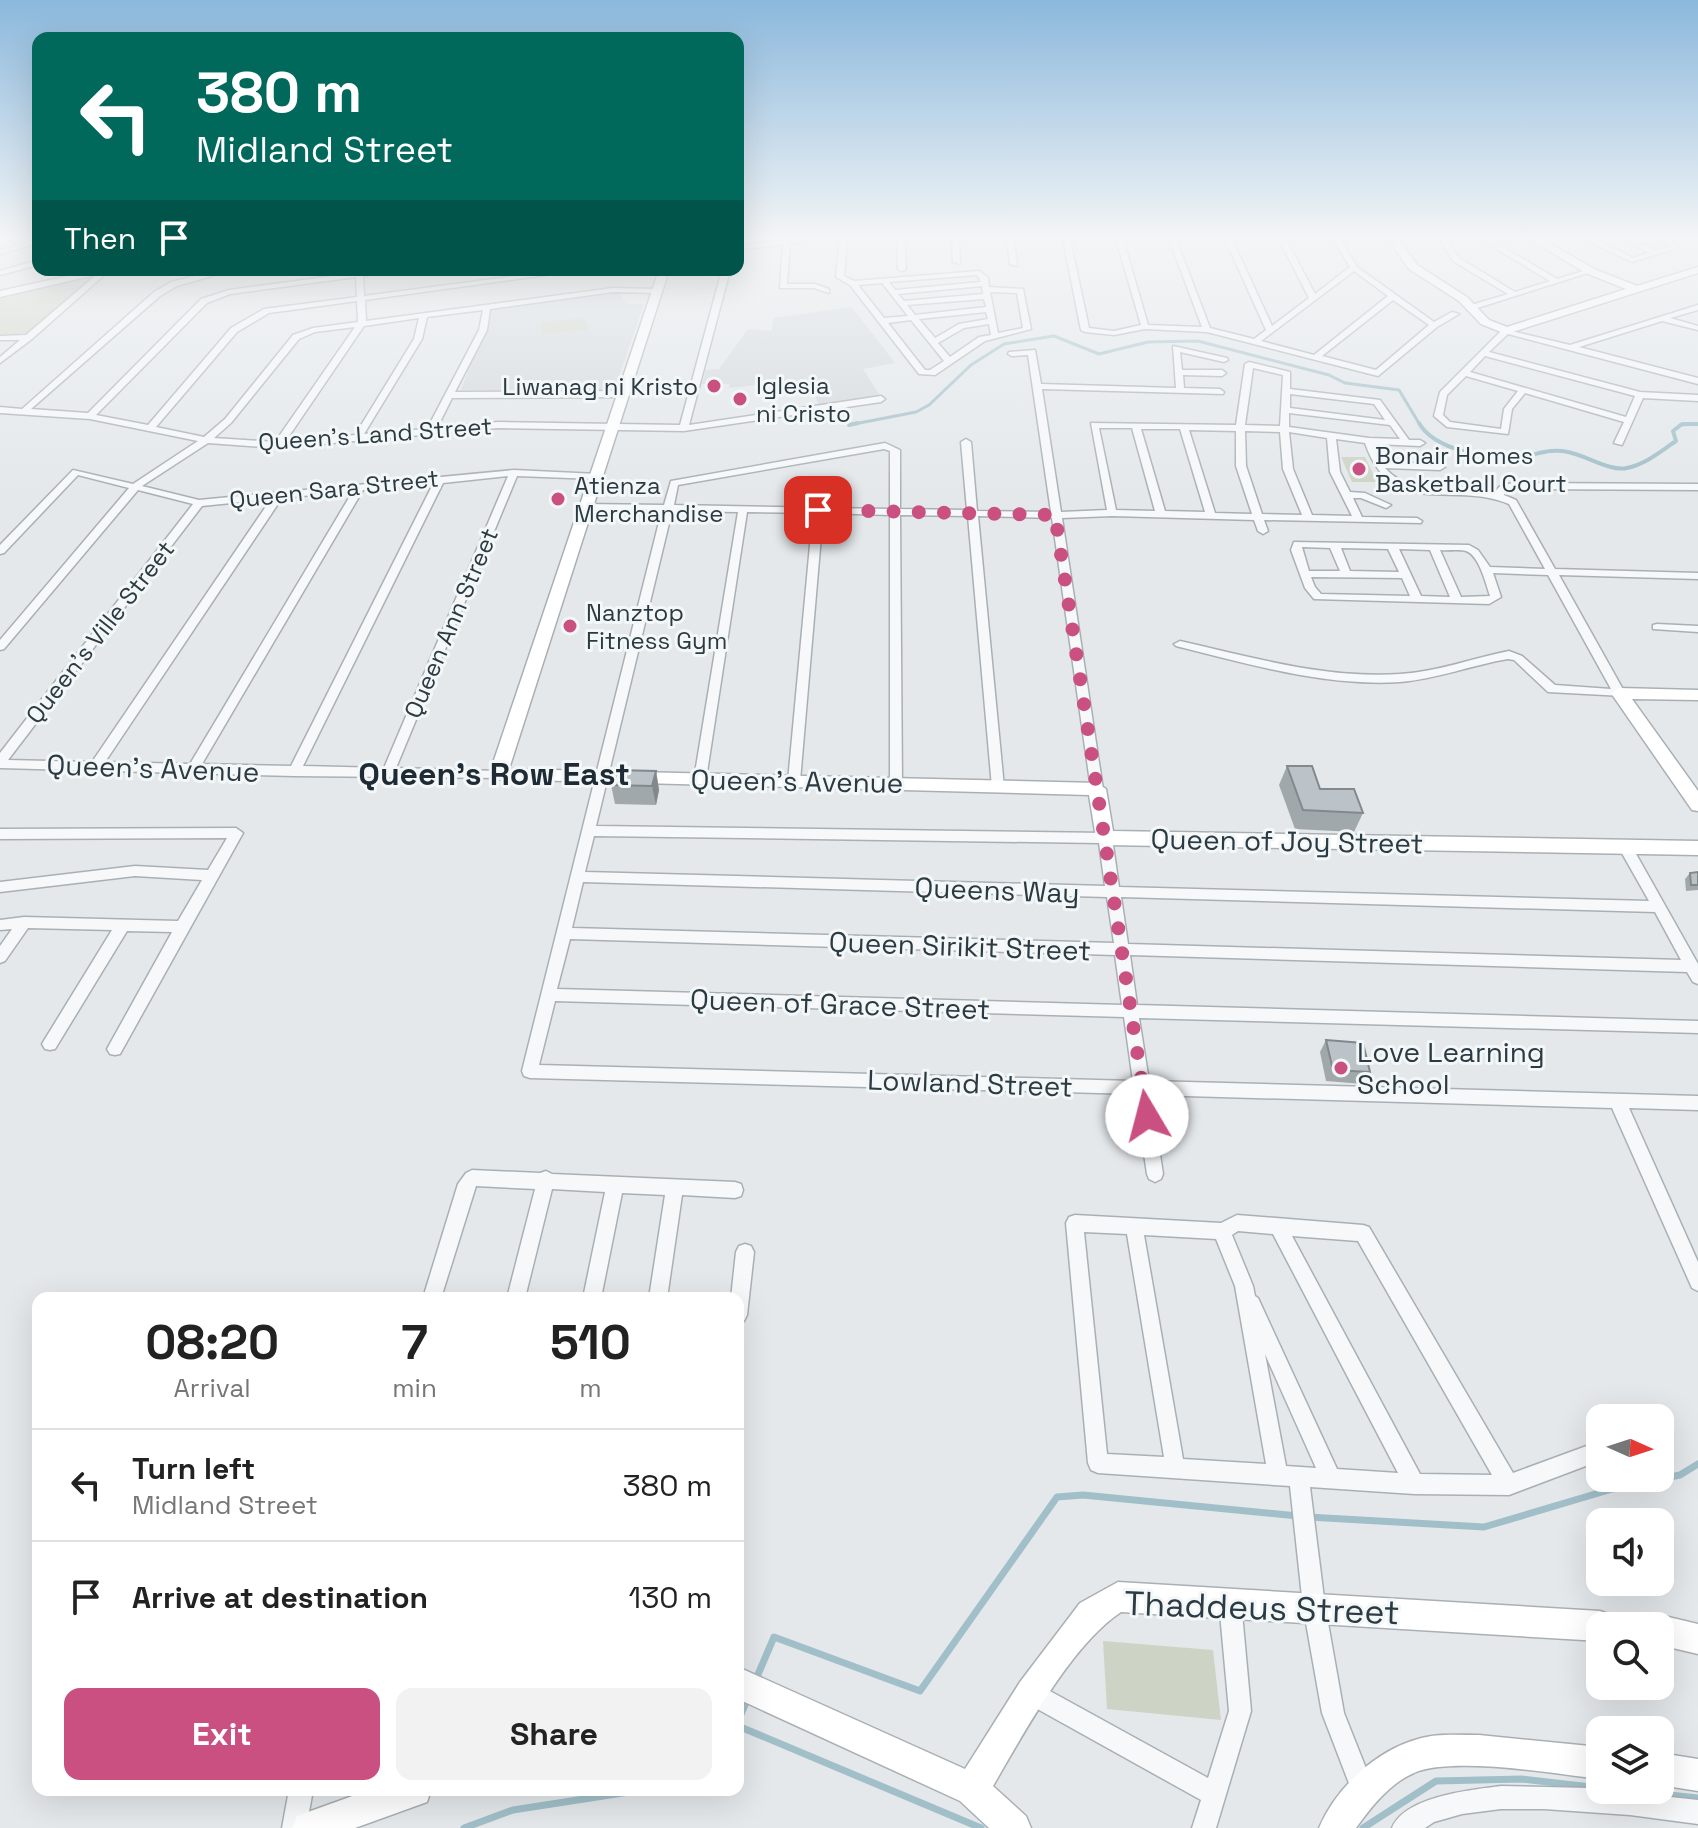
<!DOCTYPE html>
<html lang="en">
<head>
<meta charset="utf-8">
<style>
  :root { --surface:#fff; --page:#f2f2f2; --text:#222; --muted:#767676; --line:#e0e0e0; --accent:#c95081 }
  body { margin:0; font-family:"Space Grotesk",sans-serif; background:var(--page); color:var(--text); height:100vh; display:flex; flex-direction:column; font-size:30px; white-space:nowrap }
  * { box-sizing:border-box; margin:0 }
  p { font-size:26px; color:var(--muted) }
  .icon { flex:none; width:44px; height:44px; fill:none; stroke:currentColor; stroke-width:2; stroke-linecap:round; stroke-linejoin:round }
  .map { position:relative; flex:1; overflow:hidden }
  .sheet { position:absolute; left:32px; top:1292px; width:712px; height:504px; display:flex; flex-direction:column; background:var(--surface); border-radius:16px; box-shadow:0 8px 32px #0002 }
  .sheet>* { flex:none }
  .banner { position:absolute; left:32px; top:32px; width:712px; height:244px; border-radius:16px; box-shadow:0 8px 32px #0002; background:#00695c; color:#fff; overflow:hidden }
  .needle { width:52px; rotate:93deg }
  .fabs { position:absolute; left:1586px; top:1404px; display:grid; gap:16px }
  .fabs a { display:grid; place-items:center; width:88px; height:88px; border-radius:16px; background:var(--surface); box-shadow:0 8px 32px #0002; font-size:40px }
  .pin { position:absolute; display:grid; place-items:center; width:68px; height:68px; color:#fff; margin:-34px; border-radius:16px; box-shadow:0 4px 12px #0006 }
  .me { position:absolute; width:88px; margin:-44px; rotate:352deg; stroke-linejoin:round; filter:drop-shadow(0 0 6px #0008) }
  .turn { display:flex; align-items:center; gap:28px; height:168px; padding:0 32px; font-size:36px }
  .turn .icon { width:104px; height:104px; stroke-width:2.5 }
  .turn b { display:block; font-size:56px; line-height:68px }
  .then { display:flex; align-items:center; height:76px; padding:0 32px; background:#0003; gap:16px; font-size:30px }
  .eta { display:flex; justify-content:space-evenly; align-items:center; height:136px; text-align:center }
  .eta b { font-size:48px; font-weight:700; line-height:56px }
  .cta { display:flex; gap:16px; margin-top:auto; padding:16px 32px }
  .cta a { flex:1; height:92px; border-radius:16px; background:var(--accent); color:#fff; font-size:32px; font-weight:700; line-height:92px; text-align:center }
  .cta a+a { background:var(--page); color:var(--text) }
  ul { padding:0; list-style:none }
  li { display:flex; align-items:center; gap:24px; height:112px; padding:0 32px; border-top:2px solid var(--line) }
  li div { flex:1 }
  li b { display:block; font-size:30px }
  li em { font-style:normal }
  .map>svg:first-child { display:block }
</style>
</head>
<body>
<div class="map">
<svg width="1698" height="1828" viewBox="0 0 1698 1828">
  <rect width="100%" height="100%" fill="#e4e8eb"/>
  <g fill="#d2d8dd">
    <polygon points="618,292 626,304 644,304 614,391 461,390 492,308"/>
    <polygon points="852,307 895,363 863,369 881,397 819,406 809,380 729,388 730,384 702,384 706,370 719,369 748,329 772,331 773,318"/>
  </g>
  <g fill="#cdd4c5">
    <polygon points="94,277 29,333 0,335 0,297"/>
    <polygon points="586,318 588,330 542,334 541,322"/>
    <polygon points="1341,457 1365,457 1377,482 1352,482"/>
    <polygon points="1103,1641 1213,1650 1221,1720 1107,1709"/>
  </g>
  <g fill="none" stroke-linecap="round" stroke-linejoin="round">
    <g stroke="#a1bfc9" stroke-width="3">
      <polyline points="849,425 916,412 929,405 971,365 1004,344 1054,336 1099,354 1148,342 1198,341 1329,375 1345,383 1399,390 1420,425"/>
      <polyline points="1680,425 1698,424"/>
    </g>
    <g stroke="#a1bfc9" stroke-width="4">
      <path d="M1419,423C1434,450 1489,460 1519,457C1537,455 1549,448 1568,452C1585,455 1611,472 1627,468C1646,464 1661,451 1676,441L1673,431L1682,424H1698"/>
      <polyline points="849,425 858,423"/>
    </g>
    <g stroke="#a1bfc9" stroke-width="7">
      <polyline points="1308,1517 1484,1527 1612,1489 1680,1475 1698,1464"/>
      <polyline points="756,1679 774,1637 920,1691 1057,1497 1083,1495 1298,1516"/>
      <polyline points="738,1721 747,1700"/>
      <polyline points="738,1726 981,1828"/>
      <polyline points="1621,1790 1698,1798"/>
      <polyline points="464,1828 513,1810 642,1790"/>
      <polyline points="1363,1828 1436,1781 1521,1779 1600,1788"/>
    </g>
    <g stroke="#a9b0b5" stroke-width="3">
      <g id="street">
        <polygon points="38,239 38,243 0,254 0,250"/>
        <polygon points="789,239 813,239 790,244 787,284 815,284 829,289 829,293 814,288 780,288 783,244 738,250 738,246"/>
        <path d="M840,239H847L844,276L854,281L979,271L988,278L989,287L1023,289L1031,329L985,341L935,375L919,374L850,285L836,277ZM977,275L981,282L895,290L889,282ZM882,283L908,316L884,318L858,285ZM982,286L983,294L904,301L898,294ZM990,292L1017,293L1023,328L998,333ZM984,299L986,307L915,315L907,305ZM986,312L988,319L959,324L935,338L919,319ZM911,320L944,361L930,370H925L888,323ZM989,324L991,335L979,337L950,357L938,343L964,328Z"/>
        <polygon points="897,239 904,239 906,269 902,271 898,269"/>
        <polygon points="952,239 959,239 960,264 953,262"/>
        <polygon points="1007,239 1014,239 1017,266 1010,264"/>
        <path d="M1063,239H1070L1089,328L1114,331L1141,325L1116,239H1123L1148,325L1202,327L1169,239H1176L1210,328L1254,339L1266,330L1225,239H1232L1272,326L1309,298L1279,239H1286L1315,294L1350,267L1333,239H1340L1357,267L1434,322L1452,312L1459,314L1437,327L1378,376L1207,332L1145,329L1114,335L1085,332L1081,330ZM1354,271L1388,296L1314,355L1261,341ZM1393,300L1429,325L1376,370L1322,356Z"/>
        <polygon points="1440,239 1447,239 1459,258 1515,292 1550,281 1480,239 1489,239 1557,279 1590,269 1594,271 1471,310 1468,310 1468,306 1508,294 1453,261"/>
        <polygon points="1584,239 1594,239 1633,258 1648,253 1624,239 1633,239 1655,251 1669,247 1663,239 1670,239 1677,248 1632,262"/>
        <polygon points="35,261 38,261 38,265 0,275 0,271"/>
        <polygon points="102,270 110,270 32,339 0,363 0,357 20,340 0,340 0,336 26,335"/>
        <path d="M219,270H232L177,286L160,296L31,409L88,413L201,299L229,290L355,273V270H363V272L399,270L363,276L364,296L561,270H582L365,300L366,321L613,288L656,289L660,291L656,293L613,292L490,309L487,330L455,392L621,391L625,394L621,397L452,398L437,428L498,422L680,425L722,270H730L689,425L881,396L885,399L881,402L684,431L498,428L278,448L208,443L142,486L199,500L514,470L598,474L600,476L595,479L517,476L396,768L498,771L504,775L502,778L294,776L0,768V753L193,504L138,490L4,649L0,650V640L129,488L78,475L4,553L0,554V545L73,470L133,484L198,441L90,419L0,413V407L22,409L154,292L171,282ZM356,277L357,297L264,309L231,328L148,425L96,415L207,303L230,294ZM357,301L358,322L313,328L293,335L225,419L204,437L156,427L237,332L269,313ZM483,310L479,330L427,429L364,434L422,339L427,317ZM419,318L414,339L355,435L285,442L364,326ZM355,327L275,442L214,438L231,423L299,339L315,332ZM508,476L384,768L303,766L443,483ZM433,484L291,766L202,764L363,490ZM353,491L190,764L105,762L282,498ZM271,499L92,762L8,760L202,506Z"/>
        <path d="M1698,305V310L1670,318L1698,326V330L1662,321L1579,347L1698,378V384L1508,334L1489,352L1640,392L1698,395V401L1643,398L1622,445L1614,443L1624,422L1525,393L1512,409L1508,434L1447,427L1434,416L1440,392L1503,329L1570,345ZM1485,356L1635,396L1626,417L1470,372ZM1466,376L1518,391L1504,409L1501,429L1450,422L1443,415L1447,395Z"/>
        <path d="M1173,346L1227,358L1228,360L1224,362L1180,352L1182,370H1222L1226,373L1222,376L1183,375L1184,388L1220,389L1224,392L1223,394L1042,389L1061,512L1107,510L1091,423L1236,425L1245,364L1249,362L1290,372V389L1380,400L1409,440H1420L1425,443L1420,446L1375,444L1382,462L1440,464L1445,467L1440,470L1385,468C1412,499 1459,486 1495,492L1499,487L1512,483L1698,484V490L1513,489L1506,491L1504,495L1516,500L1555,569L1698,573V579L1559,575L1625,693L1623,696L1548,692L1514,660L1508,659C1472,665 1437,679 1400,682C1326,687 1248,664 1176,646L1174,644L1180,641C1251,657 1326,679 1400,674C1437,672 1473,658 1509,651L1522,656L1555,685L1611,689L1548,575L1493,573L1501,597L1489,604L1314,599L1305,588L1291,550L1294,542L1469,545L1478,550L1490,567L1545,569L1509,504C1452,480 1392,521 1365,443L1336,439L1340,472L1350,492L1365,493L1391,505L1386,508L1361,498H1353L1362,517L1417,518L1422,521L1421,523L1264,520L1268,531L1263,534L1258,531L1254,520L1112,516L1062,518L1103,789L1097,793L1091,789L1052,518L978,516L1004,787L998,791L992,787L968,516L900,515L902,784L896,788L890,784V515L823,513L800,781L794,785L788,781L813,513L747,512L706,779L700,783L694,779L738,512L672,511L596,826L1105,833L1112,838L1119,887L1649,901L1619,848L1621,845H1631L1698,964V984L1693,982L1687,972L1130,955L1137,1005L1698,1021V1033L1139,1018L1149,1081L1698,1096V1110L1629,1108L1698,1262V1291L1692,1288L1612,1108L1151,1095L1163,1174L1161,1179L1155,1182L1149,1179L1147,1174L1135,1094L530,1078L524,1076L522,1071L541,995L662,510L587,509L584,508V504L664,505L671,481L885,443L900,450V509L967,510L961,442L966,439L971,442L977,511L1051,512L1028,355L1012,356L1008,354L1009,352L1035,350L1041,384L1176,388ZM1253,368L1283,375L1280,426L1245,425ZM1290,394L1374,404L1385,420L1290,408ZM1289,413L1390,425L1400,439L1369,438L1289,427ZM1099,428H1132L1155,511L1116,510ZM1141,429H1180L1205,512L1165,511ZM1189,430L1236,431V466L1252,514L1215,513ZM1245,431L1280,432L1283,469L1302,515L1262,514L1246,466ZM1289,432L1327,438L1330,472L1352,516L1312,515L1293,469ZM884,449L890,451V509L674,505L678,485ZM1302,547L1330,548L1340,571H1309ZM1341,548L1388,549L1399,572L1350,571ZM1399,549L1430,550L1450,597L1421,596ZM1440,550C1447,551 1459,549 1466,551C1479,555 1486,584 1490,596L1461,597ZM1311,577L1402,578L1410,596L1321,594L1315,587ZM594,836L1099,843L1105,886L585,872ZM583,882L1107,897L1114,943L572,928ZM1121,897L1655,912L1681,960L1128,944ZM570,939L1115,955L1122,1005L557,989ZM555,1001L1124,1017L1133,1081L539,1065Z"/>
        <polygon points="1657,624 1698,626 1698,632 1653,629 1653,625"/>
        <polygon points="236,828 243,833 120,1054 115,1055 110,1054 107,1049 172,932 127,931 55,1049 50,1050 45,1049 42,1044 45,1039 112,930 28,928 5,961 0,963 0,946 12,929 0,930 0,920 24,917 178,921 202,880 135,876 0,892 0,882 135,866 208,870 227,838 0,839 0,829"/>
        <polygon points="472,1170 540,1173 546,1171 552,1174 735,1182 741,1184 743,1190 741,1196 735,1198 682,1195 667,1298 649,1298 665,1195 622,1193 601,1298 583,1298 605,1192 552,1189 525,1298 507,1298 535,1189 476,1186 441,1298 423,1298 458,1184 466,1173"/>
        <path d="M1075,1215L1221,1223L1237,1215L1363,1225L1369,1227L1513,1473L1592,1444L1599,1447V1461L1509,1495L1414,1494L1310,1487L1325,1606L1344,1713L1375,1791L1371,1799L1363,1803L1355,1799L1322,1713L1303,1606L1290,1486L1098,1473L1091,1470L1088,1463L1066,1223L1069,1217ZM1238,1231L1273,1234L1398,1473L1337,1469L1258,1298L1255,1296L1253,1286L1232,1235ZM1084,1232L1127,1234L1164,1457L1107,1454ZM1144,1235L1216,1239L1235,1286L1266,1464L1183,1459ZM1292,1236L1358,1241L1492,1475L1420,1474ZM1265,1354L1316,1468L1286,1466Z"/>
        <polygon points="745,1244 751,1246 754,1252 747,1315 744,1321 738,1324 738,1298 731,1298 736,1252 739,1246"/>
        <polygon points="1230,1591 1237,1595 1241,1602 1251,1711 1216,1828 1192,1828 1201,1800 1023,1701 1020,1693 1023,1685 1031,1682 1039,1685 1208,1778 1229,1711 1219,1602 1223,1595"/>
        <path d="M1501,1786L1588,1788L1698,1800V1824L1630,1815L1544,1809H1501L1462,1814L1434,1822L1425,1828H1392C1405,1796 1471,1790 1501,1786Z"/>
        <polygon points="289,1790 313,1790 306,1828 282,1828"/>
      </g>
    </g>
    <g stroke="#a9b0b5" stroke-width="3">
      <g id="secondary">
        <polygon points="1388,239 1398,239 1417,265 1467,297 1489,320 1507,327 1626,289 1586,273 1529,239 1542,239 1594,269 1637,286 1698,267 1698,273 1506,334 1481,324 1459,301 1409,269"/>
        <polygon points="96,270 116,270 0,297 0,291"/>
        <polygon points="659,270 669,270 509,769 1097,783 1106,789 1113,831 1698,841 1698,855 1105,845 1096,838 1089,795 492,779 489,775"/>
        <polygon points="1619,688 1698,690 1698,700 1632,699 1698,791 1698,811 1692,810 1611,693"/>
        <path d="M1118,1582L1600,1611L1611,1615L1615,1626H1600V1641L1121,1612C1071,1645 1024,1733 993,1786L1026,1816L1031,1828H989L960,1801L738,1699V1667L965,1769L1020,1682L1080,1603Z"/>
        <polygon points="1660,1615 1698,1624 1698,1654 1660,1645 1660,1626 1646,1626 1649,1619"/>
        <path d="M1479,1735L1600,1747V1779C1557,1774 1452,1756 1414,1773C1390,1783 1371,1807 1356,1828H1319C1336,1788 1375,1751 1418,1739C1437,1733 1459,1735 1479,1735Z"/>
        <polygon points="1660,1753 1698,1759 1698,1791 1660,1785"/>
        <polygon points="369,1790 431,1790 427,1802 355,1828 292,1828 297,1816"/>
      </g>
    </g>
    <use href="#street" fill="#f6f8f9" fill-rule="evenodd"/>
    <use href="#secondary" fill="#fff" fill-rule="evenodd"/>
  </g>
  <g fill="#a1a8ac">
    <polygon points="1287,766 1320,789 1363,813 1354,832 1295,829 1279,785"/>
    <polygon points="656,771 659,790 656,805 615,804 611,785"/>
    <polygon points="1698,872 1698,890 1686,891 1685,879 1690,873"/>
    <polygon points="1326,1040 1370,1072 1363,1084 1326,1081 1320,1052"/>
  </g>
  <polygon fill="#83888c" points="656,771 659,790 656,805 652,786"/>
  <g fill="#bbc3c8" stroke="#83888c" stroke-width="2">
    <polygon points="1287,766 1312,766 1320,789 1354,789 1363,813 1303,810"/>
    <polygon points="615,770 656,771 652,786 611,785"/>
    <polygon points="1698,872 1698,885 1691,885 1690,873"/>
    <polygon points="1326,1040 1363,1043 1370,1072 1333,1070"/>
  </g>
  <linearGradient id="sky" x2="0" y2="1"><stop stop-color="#8bb8dc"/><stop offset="0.48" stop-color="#f3f5f6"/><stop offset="1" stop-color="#f3f5f6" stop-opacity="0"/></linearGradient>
  <rect width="1698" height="495" fill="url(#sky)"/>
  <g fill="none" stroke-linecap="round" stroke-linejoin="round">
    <polyline stroke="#c95081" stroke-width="14" stroke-dasharray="0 25.2" points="818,510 1055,515 1147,1116"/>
  </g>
  <g fill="#c95081" stroke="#f3f7f8" stroke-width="3">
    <circle cx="714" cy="386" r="8"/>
    <circle cx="740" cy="399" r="8"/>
    <circle cx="1359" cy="469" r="8"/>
    <circle cx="558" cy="499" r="8"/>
    <circle cx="570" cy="626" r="8"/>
    <circle cx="1341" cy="1068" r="8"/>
  </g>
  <g text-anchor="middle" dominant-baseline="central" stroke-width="6" stroke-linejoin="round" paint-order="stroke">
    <g font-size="24" fill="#2c3a43" stroke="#f3f7f8" text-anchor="start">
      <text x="756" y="385">Iglesia<tspan x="756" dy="28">ni Cristo</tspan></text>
      <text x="698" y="386" text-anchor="end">Liwanag ni Kristo</text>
      <text x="1375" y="455">Bonair Homes<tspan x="1375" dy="28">Basketball Court</tspan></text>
      <text x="574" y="485">Atienza<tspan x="574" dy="28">Merchandise</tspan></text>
      <text x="586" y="612">Nanztop<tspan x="586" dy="28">Fitness Gym</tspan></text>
    </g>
    <g font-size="24" fill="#2c3a43" stroke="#f3f7f8">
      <text transform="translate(375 434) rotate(-4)">Queen's Land Street</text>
      <text transform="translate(334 489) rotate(-6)">Queen Sara Street</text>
      <text transform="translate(451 623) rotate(-67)">Queen Ann Street</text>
      <text transform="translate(100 632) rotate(-52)">Queen's Ville Street</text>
    </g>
    <g font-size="28" fill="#2c3a43" stroke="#f3f7f8">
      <text transform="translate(153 768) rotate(2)">Queen's Avenue</text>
      <text transform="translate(797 781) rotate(1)">Queen's Avenue</text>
      <text transform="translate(1287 841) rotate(1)">Queen of Joy Street</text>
      <text transform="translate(997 890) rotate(2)">Queens Way</text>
      <text transform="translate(960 946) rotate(2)">Queen Sirikit Street</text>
      <text transform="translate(840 1004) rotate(2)">Queen of Grace Street</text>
      <text transform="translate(970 1083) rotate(2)">Lowland Street</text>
    </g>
    <g font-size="28" fill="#2c3a43" stroke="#f3f7f8" text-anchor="start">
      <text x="1357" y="1052">Love Learning<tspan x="1357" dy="32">School</tspan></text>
    </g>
    <g font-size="32" font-weight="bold" fill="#1e2b34" stroke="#f3f7f8">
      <text x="494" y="774">Queen's Row East</text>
    </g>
    <g font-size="34" fill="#2c3a43" stroke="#f3f7f8">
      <text transform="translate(1262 1608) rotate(2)">Thaddeus Street</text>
    </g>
  </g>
</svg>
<div class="fabs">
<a><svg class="needle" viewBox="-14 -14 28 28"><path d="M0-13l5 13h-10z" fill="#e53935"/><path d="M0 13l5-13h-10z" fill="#767676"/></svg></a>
<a><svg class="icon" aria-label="sound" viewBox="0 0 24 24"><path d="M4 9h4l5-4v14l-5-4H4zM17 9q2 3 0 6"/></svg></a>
<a><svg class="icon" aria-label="search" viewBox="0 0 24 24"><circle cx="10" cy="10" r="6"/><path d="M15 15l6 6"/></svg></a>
<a><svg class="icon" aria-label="layers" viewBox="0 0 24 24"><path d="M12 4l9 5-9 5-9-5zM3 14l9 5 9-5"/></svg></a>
</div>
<div class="pin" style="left:818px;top:510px;background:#d93025"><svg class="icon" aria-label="arrive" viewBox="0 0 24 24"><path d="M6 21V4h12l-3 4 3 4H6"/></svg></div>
<svg class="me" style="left:1147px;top:1116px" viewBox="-20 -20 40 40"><circle r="19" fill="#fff"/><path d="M0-13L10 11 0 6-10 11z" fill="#c95081"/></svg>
<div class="banner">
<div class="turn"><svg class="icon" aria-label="left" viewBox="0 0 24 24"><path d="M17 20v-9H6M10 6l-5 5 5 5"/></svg><div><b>380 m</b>Midland Street</div></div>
<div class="then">Then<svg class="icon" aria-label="arrive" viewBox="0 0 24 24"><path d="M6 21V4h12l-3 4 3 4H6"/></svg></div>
</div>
<section class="sheet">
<div class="eta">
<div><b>08:20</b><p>Arrival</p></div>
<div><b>7</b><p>min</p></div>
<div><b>510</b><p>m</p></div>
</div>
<ul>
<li><svg class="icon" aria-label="left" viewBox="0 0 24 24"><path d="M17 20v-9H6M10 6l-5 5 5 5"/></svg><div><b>Turn left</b><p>Midland Street</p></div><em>380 m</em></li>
<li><svg class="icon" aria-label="arrive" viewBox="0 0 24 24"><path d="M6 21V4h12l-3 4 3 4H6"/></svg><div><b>Arrive at destination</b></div><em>130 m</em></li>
</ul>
<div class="cta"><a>Exit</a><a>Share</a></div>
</section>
</div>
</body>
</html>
